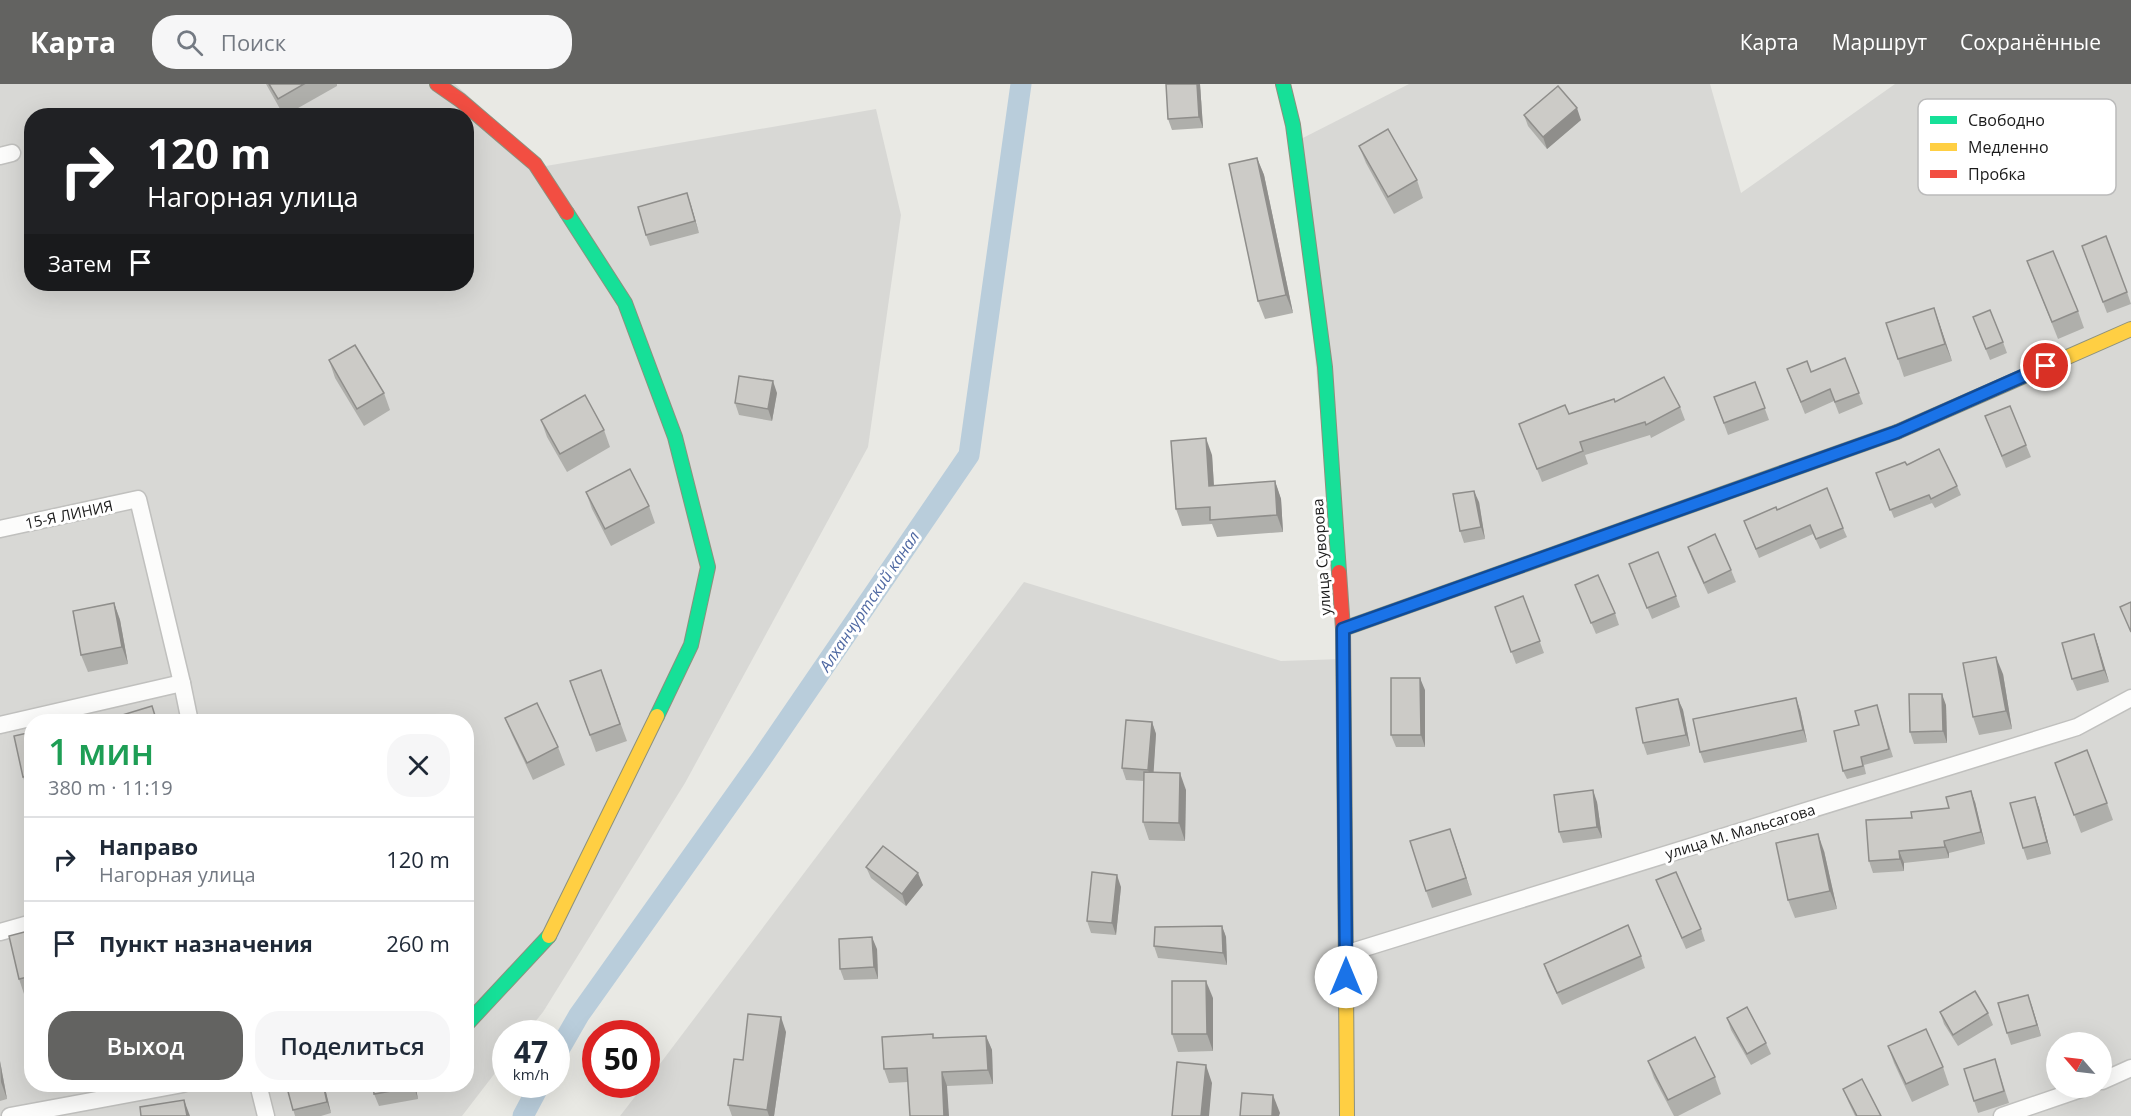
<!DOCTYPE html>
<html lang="ru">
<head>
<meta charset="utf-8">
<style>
  :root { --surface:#fff; --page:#f6f6f7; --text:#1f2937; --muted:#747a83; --line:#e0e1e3; --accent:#636361 }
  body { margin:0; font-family:"Open Sans",sans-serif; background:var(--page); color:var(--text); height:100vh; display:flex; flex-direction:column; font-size:22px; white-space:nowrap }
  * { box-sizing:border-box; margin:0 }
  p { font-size:20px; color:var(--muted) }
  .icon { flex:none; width:33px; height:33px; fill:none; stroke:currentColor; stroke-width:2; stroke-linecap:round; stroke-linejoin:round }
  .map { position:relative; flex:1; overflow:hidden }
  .sheet { position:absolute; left:24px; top:630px; width:450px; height:378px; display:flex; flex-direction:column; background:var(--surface); border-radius:24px; box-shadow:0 6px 24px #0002 }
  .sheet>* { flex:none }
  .top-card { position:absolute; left:24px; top:24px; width:450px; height:183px; border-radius:24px; box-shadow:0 6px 24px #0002; background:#202124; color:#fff; overflow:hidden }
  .needle { width:39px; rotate:298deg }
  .fabs { position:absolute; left:2046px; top:948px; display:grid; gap:12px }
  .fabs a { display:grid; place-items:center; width:66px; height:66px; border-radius:50%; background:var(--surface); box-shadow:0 6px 24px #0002; font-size:30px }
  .speed { position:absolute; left:492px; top:936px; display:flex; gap:12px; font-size:30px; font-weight:700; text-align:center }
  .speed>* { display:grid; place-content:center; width:78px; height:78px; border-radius:50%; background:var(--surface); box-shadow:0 6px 24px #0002; line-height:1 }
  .speed small { font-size:15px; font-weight:400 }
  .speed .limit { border:9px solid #d22; background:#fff; color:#111 }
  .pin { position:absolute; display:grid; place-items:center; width:51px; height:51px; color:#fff; margin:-26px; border:3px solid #fff; border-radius:50%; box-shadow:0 2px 6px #0007 }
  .me { position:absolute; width:66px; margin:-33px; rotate:0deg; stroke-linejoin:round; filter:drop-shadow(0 0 4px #0008) }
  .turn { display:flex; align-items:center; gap:21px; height:126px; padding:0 24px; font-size:27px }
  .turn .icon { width:78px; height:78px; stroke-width:2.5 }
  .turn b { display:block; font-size:42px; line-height:51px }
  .then { display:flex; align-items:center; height:57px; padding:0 24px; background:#0003; gap:12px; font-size:22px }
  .round { display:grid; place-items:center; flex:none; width:63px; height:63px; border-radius:24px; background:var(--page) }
  .head { display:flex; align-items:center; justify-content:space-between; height:102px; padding:0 24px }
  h1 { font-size:36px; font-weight:600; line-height:45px; color:#1e9e55 }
  .primary-button { display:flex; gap:12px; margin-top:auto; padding:12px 24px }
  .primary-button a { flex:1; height:69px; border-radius:24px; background:var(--accent); color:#fff; font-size:24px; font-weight:600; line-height:69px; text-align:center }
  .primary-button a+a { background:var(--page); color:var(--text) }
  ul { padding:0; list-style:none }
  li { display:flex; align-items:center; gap:18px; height:84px; padding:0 24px; border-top:2px solid var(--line) }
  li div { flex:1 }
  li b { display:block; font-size:22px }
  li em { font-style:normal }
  header { display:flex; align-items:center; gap:36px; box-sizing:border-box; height:84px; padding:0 30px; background:var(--accent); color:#fff }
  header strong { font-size:28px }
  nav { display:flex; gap:33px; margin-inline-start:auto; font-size:21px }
  .search { width:420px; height:54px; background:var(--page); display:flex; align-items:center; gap:15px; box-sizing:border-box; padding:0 21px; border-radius:24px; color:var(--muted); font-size:22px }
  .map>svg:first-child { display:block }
</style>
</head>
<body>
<header>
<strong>Карта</strong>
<div class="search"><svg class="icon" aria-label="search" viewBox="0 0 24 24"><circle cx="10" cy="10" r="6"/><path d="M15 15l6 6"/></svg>Поиск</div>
<nav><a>Карта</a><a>Маршрут</a><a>Сохранённые</a></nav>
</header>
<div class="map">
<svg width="2131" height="1032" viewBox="0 0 2131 1032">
  <rect width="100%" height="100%" fill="#e9e9e4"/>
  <g fill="#d8d8d5" fill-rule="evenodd">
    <path d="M0,0H455L546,82L876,25L901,131L868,363L685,699L543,928L526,949L506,950L505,976L462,1032H0ZM32,32H466V200H32ZM32,638H466V1000H32Z"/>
    <path d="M1409,0H1710L1741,109L1895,0H2131V1032H620L644,1001L646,1000L647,997L1024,498L1281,577L1343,575L1295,58ZM2056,958H2102V1004H2056Z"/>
  </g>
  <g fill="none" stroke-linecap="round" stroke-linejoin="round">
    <g stroke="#b9cddb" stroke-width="21">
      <polyline points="556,971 579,931 761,675 969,371 1021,0"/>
      <polyline points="523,1032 540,1000"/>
    </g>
    <g stroke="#c0c0be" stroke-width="19">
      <g id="street">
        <polyline points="0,72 12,69"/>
        <polyline points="0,445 138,415 182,599 190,638"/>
        <polyline points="0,641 182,599"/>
        <polyline points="0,848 32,839"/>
        <polyline points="1345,870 2077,643 2131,614"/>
        <polyline points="2102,997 2131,984"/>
        <polyline points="258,1000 266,1032"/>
        <polyline points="10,1032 183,1000"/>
        <polyline points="2002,1032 2084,1004"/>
      </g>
    </g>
    <g stroke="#8c917e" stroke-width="16">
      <g id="fast">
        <polyline points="1283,0 1293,41 1325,283 1339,488"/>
        <polyline points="567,129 625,219 675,353 708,483 691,561 657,632"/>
        <polyline points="1343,545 1897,348"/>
        <polyline points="466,941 549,852"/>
      </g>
    </g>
    <g stroke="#8c917e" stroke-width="16">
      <g id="slow">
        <polyline points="1897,348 2131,245"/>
        <polyline points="1345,762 1347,1032"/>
        <polyline points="549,852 657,632"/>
      </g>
    </g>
    <g stroke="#8c917e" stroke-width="16">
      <g id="jam">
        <polyline points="437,0 460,16 535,80 567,129"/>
        <polyline points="1339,488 1343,545 1345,762"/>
      </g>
    </g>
    <use href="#street" stroke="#fcfcfb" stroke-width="16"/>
    <use href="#fast" stroke="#16e098" stroke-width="14"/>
    <use href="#slow" stroke="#ffcf43" stroke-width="14"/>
    <use href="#jam" stroke="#f24e42" stroke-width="14"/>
  </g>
  <g fill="#afafab">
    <polygon points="266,0 337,0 337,2 284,32"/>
    <polygon points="1200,0 1203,44 1172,46 1168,35"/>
    <polygon points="1524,31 1581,36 1547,65 1528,42"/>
    <polygon points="1359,62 1417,96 1423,114 1394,130 1366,79"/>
    <polygon points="1257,74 1264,91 1293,229 1265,235 1258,217"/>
    <polygon points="687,109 699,149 650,162 646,151"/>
    <polygon points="2082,162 2127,208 2131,220 2107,229"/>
    <polygon points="2027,177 2078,227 2084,244 2058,255"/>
    <polygon points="423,200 434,200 425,204"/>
    <polygon points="1934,224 1952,277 1904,293 1898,275"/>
    <polygon points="1977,244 2003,258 2007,269 1990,276"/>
    <polygon points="1845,274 1863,320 1839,330 1834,317 1805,330 1787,285 1811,288"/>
    <polygon points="329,276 384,309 390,326 364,342 335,294"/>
    <polygon points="1755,298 1769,336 1728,351 1714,313"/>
    <polygon points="777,309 772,337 739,331 735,319"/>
    <polygon points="1615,318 1680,323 1685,336 1651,354 1650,351 1585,371 1588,380 1542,398 1519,340 1569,330"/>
    <polygon points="1985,332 2026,361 2031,373 2006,384"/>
    <polygon points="541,336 604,346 610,363 567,388 547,353"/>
    <polygon points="1212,371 1214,402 1275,397 1281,415 1283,448 1217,453 1212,440 1182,442 1176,425"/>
    <polygon points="1907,381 1957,402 1961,411 1935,424 1932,419 1894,434 1876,389"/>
    <polygon points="586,408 649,422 655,439 611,462 592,425"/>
    <polygon points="1479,418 1485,455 1464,459 1460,447"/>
    <polygon points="1777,426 1843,444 1847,453 1820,465 1813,450 1759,474 1744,437"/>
    <polygon points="1688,463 1731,486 1736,498 1708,510 1692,475"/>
    <polygon points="1629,480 1676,512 1680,523 1652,535"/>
    <polygon points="1575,501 1615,529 1619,541 1596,550"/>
    <polygon points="1523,512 1544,569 1516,580 1495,523"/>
    <polygon points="114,519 120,536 128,580 88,588 81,571"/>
    <polygon points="2094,550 2109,598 2077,607 2072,595"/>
    <polygon points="601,586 627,657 596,668 570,597"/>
    <polygon points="2003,590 2012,645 1979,651 1973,633"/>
    <polygon points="1425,606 1425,663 1396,663 1391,651"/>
    <polygon points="1678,615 1683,626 1690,662 1647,671 1643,659"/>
    <polygon points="1877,621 1893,673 1864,681 1866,690 1847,695 1843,687 1859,641"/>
    <polygon points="1946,621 1947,659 1914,660 1910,648"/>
    <polygon points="1800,626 1807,658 1704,679 1700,668"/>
    <polygon points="505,634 558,663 565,681 533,696 512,651"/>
    <polygon points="1152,638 1156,650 1153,688 1186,706 1185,757 1149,756 1143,738 1144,697 1126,696 1122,684"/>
    <polygon points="32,648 32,704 27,705 23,693"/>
    <polygon points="2055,679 2107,719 2113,736 2081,749"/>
    <polygon points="2035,713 2039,724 2051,770 2027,776 2023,764"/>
    <polygon points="1597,718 1602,754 1563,759 1559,748"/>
    <polygon points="1975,718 1985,760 1949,769 1949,774 1904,779 1904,787 1873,789 1869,777 1909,734 1949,724"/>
    <polygon points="1450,745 1472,811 1432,824 1426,807"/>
    <polygon points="1824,767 1837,825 1795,834 1788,816"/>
    <polygon points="866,783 923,801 906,822 871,794"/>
    <polygon points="1656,796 1701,845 1705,857 1686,865"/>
    <polygon points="1121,803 1116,851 1091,849 1087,837"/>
    <polygon points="1222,842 1226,853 1227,881 1158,874 1154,862"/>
    <polygon points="32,846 32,911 25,913 19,895"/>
    <polygon points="877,865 878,895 844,896 840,885"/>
    <polygon points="1641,872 1645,884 1562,921 1548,892 1544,880"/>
    <polygon points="2028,911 2041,952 2011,961 2007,949"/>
    <polygon points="1213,914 1213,967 1178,968 1172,950"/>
    <polygon points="1940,928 1988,929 1993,941 1958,962 1944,940"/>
    <polygon points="1727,934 1766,959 1771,970 1751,981 1731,946"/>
    <polygon points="786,948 774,1032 732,1032 728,1021 743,976"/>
    <polygon points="986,952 992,966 993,1000 947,1002 908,998 889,999 884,985 934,954"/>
    <polygon points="1888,962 1943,983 1949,1001 1912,1018 1894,979"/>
    <polygon points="1995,975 2009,1019 1978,1029 1974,1017"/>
    <polygon points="0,977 7,1015 0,1017"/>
    <polygon points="1648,977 1715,993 1721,1010 1678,1032 1674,1032 1654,994"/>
    <polygon points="286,1000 324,1000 331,1029 321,1032 295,1032"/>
    <polygon points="373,1000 415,1000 418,1015 379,1022 374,1010"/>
    <polygon points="1843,1005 1881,1032 1855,1032 1848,1017"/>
  </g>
  <g fill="#8f8e8b">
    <polygon points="1197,0 1200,0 1203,44 1199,33"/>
    <polygon points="1577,24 1581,36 1547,65 1543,53"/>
    <polygon points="1257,74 1264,91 1293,229 1286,211"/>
    <polygon points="687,109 691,121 699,149 695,137"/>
    <polygon points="1934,224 1940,241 1952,277 1945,260"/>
    <polygon points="773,297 777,309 772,337 768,325"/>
    <polygon points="1206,354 1212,371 1215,420 1209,402"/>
    <polygon points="1275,397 1281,415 1283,448 1277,431"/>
    <polygon points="1474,407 1479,418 1485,455 1481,443"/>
    <polygon points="114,519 120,536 128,580 122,563"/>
    <polygon points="2094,550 2098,561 2109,598 2104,586"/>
    <polygon points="1996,573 2003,590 2012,645 2006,627"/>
    <polygon points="1420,594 1425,606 1425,663 1421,651"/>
    <polygon points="1942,610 1946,621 1947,659 1943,647"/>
    <polygon points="1796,614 1800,626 1807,658 1803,646"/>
    <polygon points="1678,615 1683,626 1690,662 1686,651"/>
    <polygon points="1152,638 1156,650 1153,698 1148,686"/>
    <polygon points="1180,689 1186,706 1185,757 1179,739"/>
    <polygon points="1593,706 1597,718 1602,754 1597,743"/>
    <polygon points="1971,707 1975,718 1985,760 1981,748"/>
    <polygon points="2035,713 2039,724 2051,770 2047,758"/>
    <polygon points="1450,745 1456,762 1472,811 1466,794"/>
    <polygon points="1818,750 1824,767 1837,825 1830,807"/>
    <polygon points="1944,757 1949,769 1949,774 1945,763"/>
    <polygon points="1899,767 1904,779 1904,787 1900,775"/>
    <polygon points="918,789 923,801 906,822 902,810"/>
    <polygon points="1117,791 1121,803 1116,851 1112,839"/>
    <polygon points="1222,842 1226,853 1227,881 1223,869"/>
    <polygon points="872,853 877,865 878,895 874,883"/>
    <polygon points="1206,897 1213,914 1213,967 1207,950"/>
    <polygon points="2028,911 2032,922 2041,952 2037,941"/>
    <polygon points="781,933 786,948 774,1032 769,1032 767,1026"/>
    <polygon points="986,952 992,966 993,1000 988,986"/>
    <polygon points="0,977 7,1015 1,998"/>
    <polygon points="1206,981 1212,999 1209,1032 1201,1032"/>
    <polygon points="942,988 947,1002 949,1032 944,1032"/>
    <polygon points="323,1000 324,1000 331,1029 327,1018"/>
    <polygon points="413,1000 415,1000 418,1015"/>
    <polygon points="1273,1011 1280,1029 1279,1032 1272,1032"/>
    <polygon points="184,1016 190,1032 187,1032"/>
  </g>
  <g fill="#cccbc7" stroke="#8f8e8b" stroke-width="1.5">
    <polygon points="269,0 304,0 278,15"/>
    <polygon points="1166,0 1197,0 1199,33 1168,35"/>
    <polygon points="1558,2 1577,24 1543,53 1524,31"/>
    <polygon points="1388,45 1417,96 1388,113 1359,62"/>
    <polygon points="1257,74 1286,211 1258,217 1229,80"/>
    <polygon points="687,109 695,137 646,151 638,123"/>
    <polygon points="2106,152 2127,208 2103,218 2082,162"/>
    <polygon points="2053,167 2078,227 2052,238 2027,177"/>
    <polygon points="1934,224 1945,260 1898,275 1886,239"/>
    <polygon points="1990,226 2003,258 1986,265 1973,233"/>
    <polygon points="355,261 384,309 357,325 329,276"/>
    <polygon points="1845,274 1859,309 1835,318 1830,305 1801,318 1787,285 1807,277 1811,288"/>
    <polygon points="739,292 773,297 768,325 735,319"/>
    <polygon points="1664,293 1680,323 1646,341 1645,338 1580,358 1583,367 1537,385 1519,340 1565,321 1569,330 1614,315 1615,318"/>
    <polygon points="1755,298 1765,324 1724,339 1714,313"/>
    <polygon points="585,311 604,346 560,370 541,336"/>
    <polygon points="2010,322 2026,361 2002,372 1985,332"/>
    <polygon points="1206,354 1209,402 1275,397 1277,431 1210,436 1210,423 1176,425 1171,357"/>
    <polygon points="1939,365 1957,402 1931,415 1929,411 1890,426 1876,389 1905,378 1907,381"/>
    <polygon points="630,385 649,422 605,445 586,408"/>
    <polygon points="1827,404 1843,444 1816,455 1810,441 1756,465 1744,437 1776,423 1777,426"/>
    <polygon points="1474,407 1481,443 1460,447 1453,410"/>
    <polygon points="1715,450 1731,486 1704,499 1688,463"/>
    <polygon points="1658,468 1676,512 1647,524 1629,480"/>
    <polygon points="1598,491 1615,529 1591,539 1575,501"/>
    <polygon points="1523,512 1540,557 1511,568 1495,523"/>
    <polygon points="2131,518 2131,548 2120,523"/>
    <polygon points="114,519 122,563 81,571 73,527"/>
    <polygon points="2094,550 2104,586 2072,595 2062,559"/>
    <polygon points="1996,573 2006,627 1973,633 1963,579"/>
    <polygon points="601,586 620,640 590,651 570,597"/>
    <polygon points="1391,594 1420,594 1421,651 1391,651"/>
    <polygon points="1909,610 1942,610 1943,647 1910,648"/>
    <polygon points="1796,614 1803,646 1700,668 1693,635"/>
    <polygon points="1678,615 1686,651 1643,659 1636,624"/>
    <polygon points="537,619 558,663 527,679 505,634"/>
    <polygon points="1877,621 1889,665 1861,673 1863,682 1843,687 1834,647 1859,641 1855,627"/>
    <polygon points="152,622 157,638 120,638 119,632"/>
    <polygon points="1126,636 1152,638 1148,686 1122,684"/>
    <polygon points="32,648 32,691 23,693 14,652"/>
    <polygon points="2087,666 2107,719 2074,731 2055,679"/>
    <polygon points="1144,688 1180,689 1179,739 1143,738"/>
    <polygon points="1593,706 1597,743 1559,748 1554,711"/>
    <polygon points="1971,707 1981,748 1944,757 1945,763 1899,767 1900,775 1869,777 1866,736 1909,734 1912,734 1911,728 1949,724 1946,713"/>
    <polygon points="2035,713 2047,758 2023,764 2010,719"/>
    <polygon points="1450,745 1466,794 1426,807 1410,757"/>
    <polygon points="1818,750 1830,807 1788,816 1776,759"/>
    <polygon points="883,762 918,789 902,810 866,783"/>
    <polygon points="1092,788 1117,791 1112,839 1087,837"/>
    <polygon points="1676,788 1701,845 1682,854 1656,796"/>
    <polygon points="1628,841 1641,872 1557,909 1544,880"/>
    <polygon points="1222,842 1223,869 1154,862 1155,843"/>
    <polygon points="32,846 32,892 19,895 9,852"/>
    <polygon points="872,853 874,883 840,885 839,855"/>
    <polygon points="1172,897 1206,897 1207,950 1172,950"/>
    <polygon points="1975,907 1988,929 1953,951 1940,928"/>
    <polygon points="2028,911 2037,941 2007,949 1998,919"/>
    <polygon points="1747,923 1766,959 1747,970 1727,934"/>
    <polygon points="748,930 781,933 767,1026 728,1021 734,975 743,976"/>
    <polygon points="1926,945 1943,983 1906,1000 1888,962"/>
    <polygon points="933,950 933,954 986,952 988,986 942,988 944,1032 910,1032 907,984 884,985 882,953"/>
    <polygon points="1695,953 1715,993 1668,1016 1648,977"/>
    <polygon points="1995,975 2004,1007 1974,1017 1964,985"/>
    <polygon points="1177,978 1206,981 1201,1032 1172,1032"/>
    <polygon points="1862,995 1881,1032 1857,1032 1843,1005"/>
    <polygon points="286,1000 323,1000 327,1018 293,1026"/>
    <polygon points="373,1000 413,1000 414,1003 374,1010"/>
    <polygon points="1242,1009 1273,1011 1272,1032 1240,1032"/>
    <polygon points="184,1016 187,1032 141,1032 140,1023"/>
  </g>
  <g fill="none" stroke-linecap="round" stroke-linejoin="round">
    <g stroke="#114b97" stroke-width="15">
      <polyline id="route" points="1346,893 1343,545 1897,348 2046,282"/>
    </g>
    <use href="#route" stroke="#1a73e8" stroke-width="10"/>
  </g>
  <g text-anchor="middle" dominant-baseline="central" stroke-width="6" stroke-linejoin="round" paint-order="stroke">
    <g font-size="15" fill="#1b1b1b" stroke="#fff">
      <text transform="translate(69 430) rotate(-12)">15-Я ЛИНИЯ</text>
      <text transform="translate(1321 473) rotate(-94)">улица Суворова</text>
      <text transform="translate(1740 747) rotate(-17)">улица М. Мальсагова</text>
    </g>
    <g font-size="16" font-style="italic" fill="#4f68a2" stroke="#fff">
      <text transform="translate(869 517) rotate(-56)">Алханчуртский канал</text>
    </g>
  </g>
  <rect x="1918" y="15" width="198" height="96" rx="9" fill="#fff" stroke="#bbb" stroke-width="1.5"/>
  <rect x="1930" y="32" width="27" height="8" fill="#16e098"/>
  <rect x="1930" y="59" width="27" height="8" fill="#ffcf43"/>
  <rect x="1930" y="86" width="27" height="8" fill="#f24e42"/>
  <g font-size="16" fill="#1b1b1b">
    <text x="1968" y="42">Свободно</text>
    <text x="1968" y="69">Медленно</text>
    <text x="1968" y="96">Пробка</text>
  </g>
</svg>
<div class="fabs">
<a><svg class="needle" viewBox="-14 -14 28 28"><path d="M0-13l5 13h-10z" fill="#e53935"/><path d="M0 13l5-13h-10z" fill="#747a83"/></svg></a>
</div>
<div class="speed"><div>47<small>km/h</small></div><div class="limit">50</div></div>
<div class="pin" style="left:2046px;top:282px;background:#d93025"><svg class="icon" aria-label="arrive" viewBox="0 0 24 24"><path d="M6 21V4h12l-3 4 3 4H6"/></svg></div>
<svg class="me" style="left:1346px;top:893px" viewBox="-20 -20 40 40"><circle r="19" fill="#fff"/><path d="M0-13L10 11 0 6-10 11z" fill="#1a73e8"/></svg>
<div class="top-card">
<div class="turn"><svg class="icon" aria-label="right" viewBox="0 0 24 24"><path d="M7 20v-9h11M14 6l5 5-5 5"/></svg><div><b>120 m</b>Нагорная улица</div></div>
<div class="then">Затем<svg class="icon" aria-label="arrive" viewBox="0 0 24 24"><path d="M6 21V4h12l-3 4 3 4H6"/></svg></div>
</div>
<section class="sheet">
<div class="head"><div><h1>1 мин</h1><p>380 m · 11:19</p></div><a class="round"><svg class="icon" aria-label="close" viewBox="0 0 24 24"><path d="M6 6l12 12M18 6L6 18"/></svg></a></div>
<ul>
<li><svg class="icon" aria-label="right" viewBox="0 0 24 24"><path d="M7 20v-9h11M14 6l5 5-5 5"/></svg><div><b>Направо</b><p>Нагорная улица</p></div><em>120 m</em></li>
<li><svg class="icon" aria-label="arrive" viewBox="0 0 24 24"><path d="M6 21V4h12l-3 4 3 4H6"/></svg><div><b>Пункт назначения</b></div><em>260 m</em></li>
</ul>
<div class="primary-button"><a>Выход</a><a>Поделиться</a></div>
</section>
</div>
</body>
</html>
